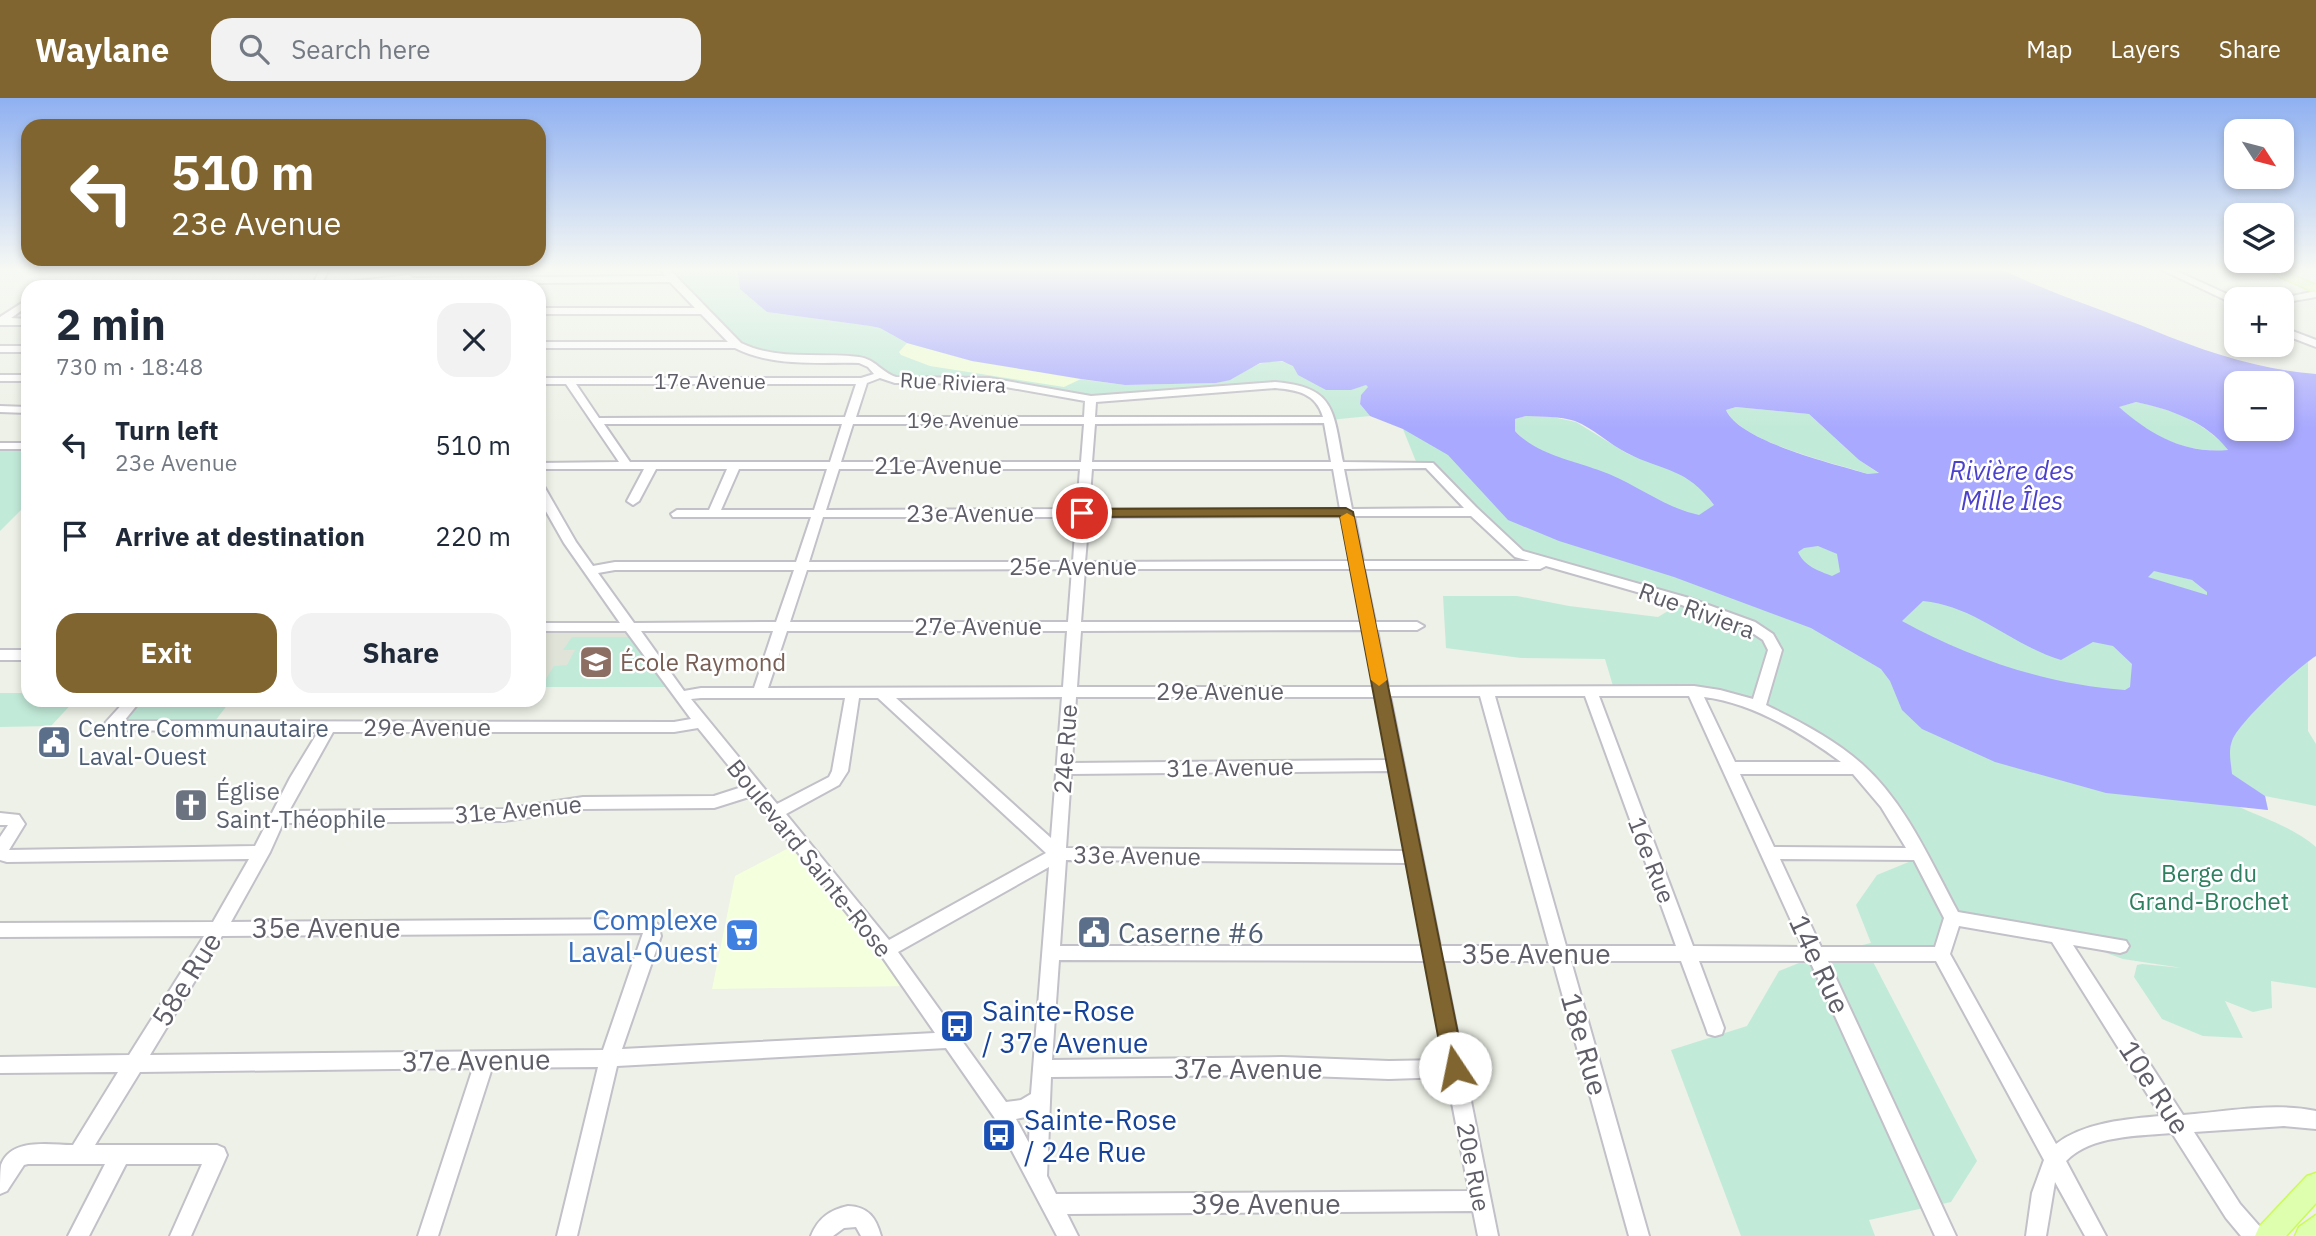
<!DOCTYPE html>
<html lang="en">
<head>
<meta charset="utf-8">
<style>
  :root { --surface:#fff; --page:#f2f2f3; --text:#1f2937; --muted:#747a83; --accent:#806530 }
  body { margin:0; font-family:"IBM Plex Sans",sans-serif; background:var(--page); color:var(--text); height:100vh; display:flex; flex-direction:column; font-size:26px; white-space:nowrap }
  * { box-sizing:border-box; margin:0 }
  p { font-size:23px; color:var(--muted) }
  .icon { flex:none; width:38px; height:38px; fill:none; stroke:currentColor; stroke-width:2; stroke-linecap:round; stroke-linejoin:round }
  .map { position:relative; flex:1; overflow:hidden }
  .sheet { position:absolute; left:21px; top:182px; width:525px; height:427px; display:flex; flex-direction:column; background:var(--surface); border-radius:21px; box-shadow:0 4px 10px #0003 }
  .sheet>* { flex:none }
  .hud { position:absolute; left:21px; top:21px; width:525px; height:147px; border-radius:21px; box-shadow:0 4px 10px #0003; background:#806530; color:#fff; overflow:hidden }
  .needle { width:46px; rotate:126deg }
  .fabs { position:absolute; left:2224px; top:21px; display:grid; gap:14px }
  .fabs a { display:grid; place-items:center; width:70px; height:70px; border-radius:14px; background:var(--surface); box-shadow:0 4px 10px #0003; font-size:35px }
  .pin { position:absolute; display:grid; place-items:center; width:60px; height:60px; color:#fff; margin:-30px; border:4px solid #fff; border-radius:50%; box-shadow:0 2px 7px #0007 }
  .me { position:absolute; width:77px; margin:-38px; rotate:349deg; stroke-linejoin:round; filter:drop-shadow(0 0 5px #0008) }
  .turn { display:flex; align-items:center; gap:24px; height:147px; padding:0 35px; font-size:32px }
  .turn .icon { width:91px; height:91px; stroke-width:2.5 }
  .turn b { display:block; font-size:49px; line-height:60px }
  .round { display:grid; place-items:center; flex:none; width:74px; height:74px; border-radius:21px; background:var(--page) }
  .headline { display:flex; align-items:center; justify-content:space-between; height:119px; padding:0 35px }
  h1 { font-size:42px; font-weight:700; line-height:52px }
  .primary-button { display:flex; gap:14px; margin-top:auto; padding:14px 35px }
  .primary-button a { flex:1; height:80px; border-radius:21px; background:var(--accent); color:#fff; font-size:28px; font-weight:700; line-height:80px; text-align:center }
  .primary-button a+a { background:var(--page); color:var(--text) }
  ul { padding:0; list-style:none }
  li { display:flex; align-items:center; gap:21px; height:91px; padding:0 35px }
  li div { flex:1 }
  li b { display:block; font-size:26px }
  li em { font-style:normal }
  header { display:flex; align-items:center; gap:42px; box-sizing:border-box; height:98px; padding:0 35px; background:var(--accent); color:#fff }
  header strong { font-size:33px }
  nav { display:flex; gap:38px; margin-inline-start:auto; font-size:24px }
  .search { width:490px; height:63px; background:var(--page); display:flex; align-items:center; gap:18px; box-sizing:border-box; padding:0 24px; border-radius:21px; color:var(--muted); font-size:26px }
  .map>svg:first-child { display:block }
</style>
</head>
<body>
<header>
<strong>Waylane</strong>
<div class="search"><svg class="icon" aria-label="search" viewBox="0 0 24 24"><circle cx="10" cy="10" r="6"/><path d="M15 15l6 6"/></svg>Search here</div>
<nav><a>Map</a><a>Layers</a><a>Share</a></nav>
</header>
<div class="map">
<svg width="2316" height="1138" viewBox="0 0 2316 1138">
  <rect width="100%" height="100%" fill="#edf1e7"/>
  <polygon fill="#f4ffde" points="800,744 912,888 712,891 735,778"/>
  <polygon fill="#e0e3d7" points="539,530 628,530 671,589 539,589"/>
  <g fill="#c2ead9">
    <path d="M673,171H737L739,187L767,214L870,228L880,230L907,245L972,263L1062,279L1125,287L1216,285C1239,280 1258,259 1283,264C1312,269 1335,297 1366,287L1369,289L1361,297L1360,306L1370,318L1329,322L1321,301L1289,288L1089,301L994,284L894,283L868,263L784,258L752,252L740,245L676,181Z"/>
    <path d="M2136,304C2172,311 2205,324 2229,353C2180,354 2154,339 2118,309Z"/>
    <path d="M1736,309L1809,316L1859,362L1880,376H1868C1834,365 1742,345 1726,312Z"/>
    <path d="M1526,318L1553,319L1576,324L1628,356L1674,372L1697,386L1714,407L1796,436L1912,493L1981,518L2308,563V633L2316,646V708L2265,698L2268,712L2235,707C2262,720 2292,728 2316,749V890L2271,883L2272,910L2253,914L2225,903L2243,940L2203,938L2162,921L2134,879L2137,867L2142,866L2182,870L2123,861L2057,837L1953,820L1938,853L1820,857L1871,845L1856,807L1877,777L1916,761L1857,670L1753,603L1730,593L1710,590L1613,588L1605,561L1521,560L1446,550L1443,498H1517L1569,508L1658,519L1683,504L1519,456L1429,368L1417,366L1403,331L1527,345L1515,333V321Z"/>
    <polygon points="0,350 28,350 28,405 0,433"/>
    <polygon points="2154,472 2192,482 2207,494 2207,498 2147,479"/>
    <polygon points="572,539 634,539 671,589 541,589 554,568 567,567 575,552 563,552"/>
    <polygon points="0,595 28,595 28,602 75,602 51,628 0,629"/>
    <polygon points="134,602 231,602 209,631 114,628"/>
    <polygon points="1871,860 1977,1063 1951,1104 1869,1122 1875,1138 1741,1138 1671,952 1747,928 1779,873 1804,863"/>
  </g>
  <polygon fill="#f0fdd5" points="907,245 972,263 1081,281 1064,289 930,268 901,257 899,254"/>
  <path fill="#a9a9ff" fill-rule="evenodd" d="M737,171H2001C2051,196 2104,212 2155,233C2206,254 2261,272 2316,276V558C2299,568 2237,626 2232,643C2228,653 2231,665 2232,676L2265,698L2268,712L2106,695L1995,664L1922,631L1902,612L1890,583L1881,571L1811,530L1674,479L1559,443L1508,422L1448,357L1403,331L1370,318L1360,306L1361,297L1368,289L1366,287L1351,292H1326L1298,277L1293,268L1282,263L1260,265L1230,282L1216,285L1125,287L1081,281L972,263L907,245L880,230L870,228L767,214L740,191ZM2236,285H2282V331H2236ZM2136,304C2170,311 2207,324 2228,352C2184,356 2151,337 2119,309ZM1736,309L1809,316L1859,362L1879,375L1868,376C1835,366 1740,344 1726,312ZM1526,318C1542,319 1560,318 1575,323C1593,330 1609,346 1627,355C1664,374 1686,369 1714,407L1699,417C1666,410 1640,389 1609,376C1578,363 1538,358 1515,333V321ZM1818,448L1837,456L1840,474L1832,478C1819,473 1804,468 1798,454L1804,450ZM2154,473L2192,482L2207,494V497L2148,479ZM1923,503C1976,508 2011,547 2061,562L2093,544L2113,548L2132,566L2130,589L2125,592C2048,587 1969,560 1902,523Z"/>
  <g fill="none" stroke-linecap="round" stroke-linejoin="round">
    <g stroke="#c2c0c8" stroke-width="4">
      <g id="minor">
        <path d="M320,171H329L321,187L409,177L413,180L665,178L660,171H669L741,245C778,263 819,254 859,259C875,261 881,274 896,279L989,280L1091,298L1275,284C1335,289 1333,312 1343,364L1433,365L1476,409L1523,453L1689,500L1755,524L1773,536L1782,552L1766,607C1799,623 1834,641 1862,666C1905,704 1931,764 1958,814L2126,843L2129,848L2126,853L2120,855L2073,847L2183,1017C2226,1014 2273,1004 2316,1013V1031L2284,1028L2194,1034L2240,1106L2262,1131L2265,1138H2241L2226,1120L2172,1035C2139,1038 2091,1037 2066,1063L2106,1138H2085L2055,1084L2046,1138H2026L2032,1095L2044,1062L1936,863H1828L1956,1138H1935L1810,863H1699L1724,930L1722,936L1715,938L1708,936L1706,930L1681,863H1571L1649,1138H1629L1553,863H1443L1498,1138H1478L1473,1113L1067,1116L1078,1138H1057L994,1019L946,950L617,968L577,1138H557L598,969L492,970L438,1138H418L473,970L140,974L95,1047H217L224,1050L227,1057L224,1064L191,1138H170L202,1066H126L89,1138H68L105,1066H28L24,1067L7,1093L0,1096C0,1087 0,1075 1,1067C11,1039 50,1047 73,1047L118,974L0,975V959L129,957L204,838L0,839V825L213,824L249,761L7,764L0,762V739L8,727H0V715L19,717L25,726L9,752L255,748L290,680L318,634L106,632L104,628L106,624L126,602H141L124,623L674,624L691,621L626,533H539V525H620L564,445L539,401V386L545,390L576,444L593,468L615,464H796L811,419H673L671,416L677,412H709L727,371H656L639,403L633,407L627,403L644,371H539V365L619,364L566,286H539V280H861L874,276L868,269L859,265C819,264 772,269 735,250H539V244H728L701,216H539V210H695L670,184L411,186L406,183L350,189H312ZM880,280L895,285L989,286L1085,303L1084,319H856L867,285ZM576,286H856L845,319L599,320ZM1275,290C1297,292 1316,295 1323,319H1095L1096,304ZM1324,325L1331,364H1092L1095,326ZM604,326H842L830,364H630ZM853,326H1084L1081,364H841ZM1426,370L1464,410L1352,411L1344,371ZM739,371H827L814,412H721ZM839,371H1080L1077,411L826,412ZM1092,371H1333L1340,411H1089ZM1342,418L1350,463L1085,464L1089,419ZM1354,418H1471L1515,459L1530,463H1363ZM823,419H1076L1073,464H809ZM1546,468L1679,506L1745,530L1763,542L1768,552L1753,601L1720,592L1694,588L1388,589L1377,532H1417L1424,528L1417,524H1375L1364,471H1540ZM1072,471L1068,524H790L807,472ZM1085,471H1352L1362,524H1081ZM615,472H794L776,524L634,525L598,475ZM1363,532L1374,589H1077L1081,533ZM641,533H773L754,590H701L684,593ZM787,533H1067L1063,589L768,590ZM1390,598H1480L1549,848H1440ZM1495,598H1585L1676,848H1566ZM1599,598H1689L1803,849L1693,848ZM1062,599L1051,740L896,600ZM1076,599H1376L1388,662L1072,665ZM1704,599C1753,605 1802,635 1841,664H1735ZM701,600H845L832,673L829,679L777,706L691,601ZM859,600H878L1046,755L889,842L786,716L839,687L848,673ZM698,630L745,688L714,698L583,699L504,711L289,713L333,634H674ZM1390,673L1405,753L1066,750L1071,676ZM1740,676H1853L1881,709L1906,750L1774,749ZM752,698L881,857L935,935L622,951L661,838L658,826L647,821L231,824L270,754L283,725L504,723L583,711L714,710ZM1780,761L1914,762L1944,820L1935,849H1821ZM1066,762L1407,765L1423,848H1060ZM1049,769L1031,996L1021,1002L1006,1004L898,854ZM1959,828L2052,844L2161,1018C2127,1021 2085,1024 2056,1046L1950,856ZM643,835L603,952L150,957L222,838ZM1059,862L1426,863L1444,962L1389,963L1282,959L1052,962ZM1282,977L1389,981L1447,979L1469,1093L1056,1096L1047,1078L1051,979ZM1030,1018L1029,1045L1016,1021Z"/>
        <polygon points="2160,171 2172,171 2238,201 2236,207"/>
        <polygon points="2316,193 2316,199 2282,205 2282,201 2278,201"/>
        <polygon points="28,201 28,208 11,220 28,221 28,227 0,227 0,219"/>
        <polygon points="2282,229 2316,242 2316,249 2282,236"/>
        <rect x="0" y="248" width="28" height="6"/>
        <rect x="0" y="277" width="28" height="6"/>
        <polygon points="0,308 28,309 28,315 0,314"/>
        <rect x="0" y="345" width="28" height="6"/>
        <rect x="0" y="552" width="28" height="10"/>
        <path d="M848,1108C869,1109 876,1120 881,1138H861L856,1129L844,1130L833,1138H811C818,1120 830,1112 848,1108Z"/>
      </g>
    </g>
    <g stroke="#cbfc55" stroke-width="3">
      <g id="major">
        <polygon points="2263,171 2278,171 2316,187 2316,195"/>
        <polygon points="2316,1075 2316,1105 2286,1138 2255,1138 2259,1129 2307,1078"/>
        <polygon points="2316,1117 2316,1138 2295,1138 2299,1129"/>
      </g>
    </g>
    <use href="#minor" fill="#fff" fill-rule="evenodd"/>
    <use href="#major" fill="#deffae" fill-rule="evenodd"/>
  </g>
  <linearGradient id="sky" x2="0" y2="1"><stop stop-color="#8fb0f1"/><stop offset="0.52" stop-color="#f7f9f4"/><stop offset="1" stop-color="#f7f9f4" stop-opacity="0"/></linearGradient>
  <rect width="2316" height="330" fill="url(#sky)"/>
  <polygon fill="#806530" stroke="#53421f" stroke-width="2" points="1346,410 1353,414 1465,970 1462,977 1455,980 1447,977 1444,970 1340,418 1082,419 1075,415 1082,411"/>
  <polygon fill="#f59e0b" points="1347,415 1354,419 1387,582 1379,588 1371,582 1340,419"/>
  <defs>
    <g id="school-square" transform="scale(1.75)"><rect x="-9" y="-9" width="18" height="18" rx="4" fill="#8d6e63" stroke="#fff"/><path d="M0-5L7-2L0 1L-7-2ZM-4 1L0 2.5L4 1V4Q0 6-4 4Z" fill="#fff"/></g>
    <g id="civic-square" transform="scale(1.75)"><rect x="-9" y="-9" width="18" height="18" rx="4" fill="#5c6f8a" stroke="#fff"/><path d="M-.6-6.5H3V-4.5H.6V-3L4-1V1h2V6H-6V1h2V-1L-.6-3ZM-1.2 2.5V6h2.4V2.5Z" fill="#fff"/></g>
    <g id="church-square" transform="scale(1.75)"><rect x="-9" y="-9" width="18" height="18" rx="4" fill="#6b7280" stroke="#fff"/><path d="M-1.2-6h2.4v3.5h3.3v2.4h-3.3V6h-2.4V-.1h-3.3v-2.4h3.3Z" fill="#fff"/></g>
    <g id="supermarket-square" transform="scale(1.75)"><rect x="-9" y="-9" width="18" height="18" rx="4" fill="#3f7fe0" stroke="#fff"/><path d="M-6-5.5h2.5l.6 2H6L4.5 2H-2.5L-4.4-4H-6ZM-1.5 3.2a1.3 1.3 0 1 0 .1 0ZM3 3.2a1.3 1.3 0 1 0 .1 0Z" fill="#fff"/></g>
    <g id="bus-square" transform="scale(1.75)"><rect x="-9" y="-9" width="18" height="18" rx="4" fill="#1a4fb4" stroke="#fff"/><path d="M-5-6H5V4H4V6H2V4H-2V6H-4V4H-5ZM-3.5-4V0h7V-4ZM-3.5 1.2v1.5H-2V1.2ZM2 1.2v1.5H3.5V1.2Z" fill="#fff"/></g>
  </defs>
  <g fill-rule="evenodd">
    <use href="#school-square" x="596" y="564"/>
    <use href="#civic-square" x="54" y="644"/>
    <use href="#church-square" x="191" y="707"/>
    <use href="#civic-square" x="1094" y="834"/>
    <use href="#supermarket-square" x="742" y="837"/>
    <use href="#bus-square" x="957" y="928"/>
    <use href="#bus-square" x="999" y="1037"/>
  </g>
  <g text-anchor="middle" dominant-baseline="central" stroke-width="5" stroke-linejoin="round" paint-order="stroke">
    <g font-size="21" fill="#5f5e68" stroke="#fff">
      <text x="710" y="283">17e Avenue</text>
      <text transform="translate(953 284) rotate(3)">Rue Riviera</text>
      <text x="963" y="322">19e Avenue</text>
    </g>
    <g font-size="24" fill="#5f5e68" stroke="#fff">
      <text x="938" y="367">21e Avenue</text>
      <text x="970" y="415">23e Avenue</text>
      <text x="1073" y="468">25e Avenue</text>
      <text transform="translate(1697 512) rotate(20)">Rue Riviera</text>
      <text x="978" y="528">27e Avenue</text>
      <text x="1220" y="593">29e Avenue</text>
      <text x="427" y="629">29e Avenue</text>
      <text transform="translate(1065 651) rotate(-86)">24e Rue</text>
      <text transform="translate(1230 669) rotate(-1)">31e Avenue</text>
      <text transform="translate(518 711) rotate(-5)">31e Avenue</text>
      <text transform="translate(1137 757) rotate(1)">33e Avenue</text>
      <text transform="translate(810 760) rotate(51)">Boulevard Sainte-Rose</text>
      <text transform="translate(1652 762) rotate(69)">16e Rue</text>
      <text transform="translate(1474 1069) rotate(79)">20e Rue</text>
    </g>
    <g font-size="24" fill="#785e54" stroke="#fff" text-anchor="start">
      <text x="620" y="564">École Raymond</text>
    </g>
    <g font-size="24" fill="#4e5e75" stroke="#fff" text-anchor="start">
      <text x="78" y="630">Centre Communautaire<tspan x="78" dy="28">Laval-Ouest</tspan></text>
    </g>
    <g font-size="24" fill="#5b616d" stroke="#fff" text-anchor="start">
      <text x="216" y="693">Église<tspan x="216" dy="28">Saint-Théophile</tspan></text>
    </g>
    <g font-size="24" fill="#2d8060" stroke="#fff">
      <text x="2209" y="775">Berge du<tspan x="2209" dy="28">Grand-Brochet</tspan></text>
    </g>
    <g font-size="26" font-style="italic" fill="#4c41cd" stroke="#fff">
      <text x="2012" y="372">Rivière des<tspan x="2012" dy="30">Mille Îles</tspan></text>
    </g>
    <g font-size="28" fill="#366cbe" stroke="#fff" text-anchor="end">
      <text x="718" y="821">Complexe<tspan x="718" dy="32">Laval-Ouest</tspan></text>
    </g>
    <g font-size="28" fill="#5f5e68" stroke="#fff">
      <text x="326" y="829">35e Avenue</text>
      <text x="1536" y="855">35e Avenue</text>
      <text transform="translate(1820 866) rotate(65)">14e Rue</text>
      <text transform="translate(186 881) rotate(-58)">58e Rue</text>
      <text transform="translate(1585 946) rotate(74)">18e Rue</text>
      <text transform="translate(476 962) rotate(-1)">37e Avenue</text>
      <text x="1248" y="970">37e Avenue</text>
      <text transform="translate(2155 989) rotate(57)">10e Rue</text>
      <text x="1266" y="1105">39e Avenue</text>
    </g>
    <g font-size="28" fill="#4e5e75" stroke="#fff" text-anchor="start">
      <text x="1118" y="834">Caserne #6</text>
    </g>
    <g font-size="28" fill="#164399" stroke="#fff" text-anchor="start">
      <text x="982" y="912">Sainte-Rose<tspan x="982" dy="32">/ 37e Avenue</tspan></text>
      <text x="1024" y="1021">Sainte-Rose<tspan x="1024" dy="32">/ 24e Rue</tspan></text>
    </g>
  </g>
</svg>
<div class="fabs">
<a><svg class="needle" viewBox="-14 -14 28 28"><path d="M0-13l5 13h-10z" fill="#e53935"/><path d="M0 13l5-13h-10z" fill="#747a83"/></svg></a>
<a><svg class="icon" aria-label="layers" viewBox="0 0 24 24"><path d="M12 4l9 5-9 5-9-5zM3 14l9 5 9-5"/></svg></a>
<a>+</a>
<a>−</a>
</div>
<div class="pin" style="left:1082px;top:415px;background:#d93025"><svg class="icon" aria-label="arrive" viewBox="0 0 24 24"><path d="M6 21V4h12l-3 4 3 4H6"/></svg></div>
<svg class="me" style="left:1455px;top:970px" viewBox="-20 -20 40 40"><circle r="19" fill="#fff"/><path d="M0-13L10 11 0 6-10 11z" fill="#806530"/></svg>
<div class="hud">
<div class="turn"><svg class="icon" aria-label="left" viewBox="0 0 24 24"><path d="M17 20v-9H6M10 6l-5 5 5 5"/></svg><div><b>510 m</b>23e Avenue</div></div>
</div>
<section class="sheet">
<div class="headline"><div><h1>2 min</h1><p>730 m · 18:48</p></div><a class="round"><svg class="icon" aria-label="close" viewBox="0 0 24 24"><path d="M6 6l12 12M18 6L6 18"/></svg></a></div>
<ul>
<li><svg class="icon" aria-label="left" viewBox="0 0 24 24"><path d="M17 20v-9H6M10 6l-5 5 5 5"/></svg><div><b>Turn left</b><p>23e Avenue</p></div><em>510 m</em></li>
<li><svg class="icon" aria-label="arrive" viewBox="0 0 24 24"><path d="M6 21V4h12l-3 4 3 4H6"/></svg><div><b>Arrive at destination</b></div><em>220 m</em></li>
</ul>
<div class="primary-button"><a>Exit</a><a>Share</a></div>
</section>
</div>
</body>
</html>
